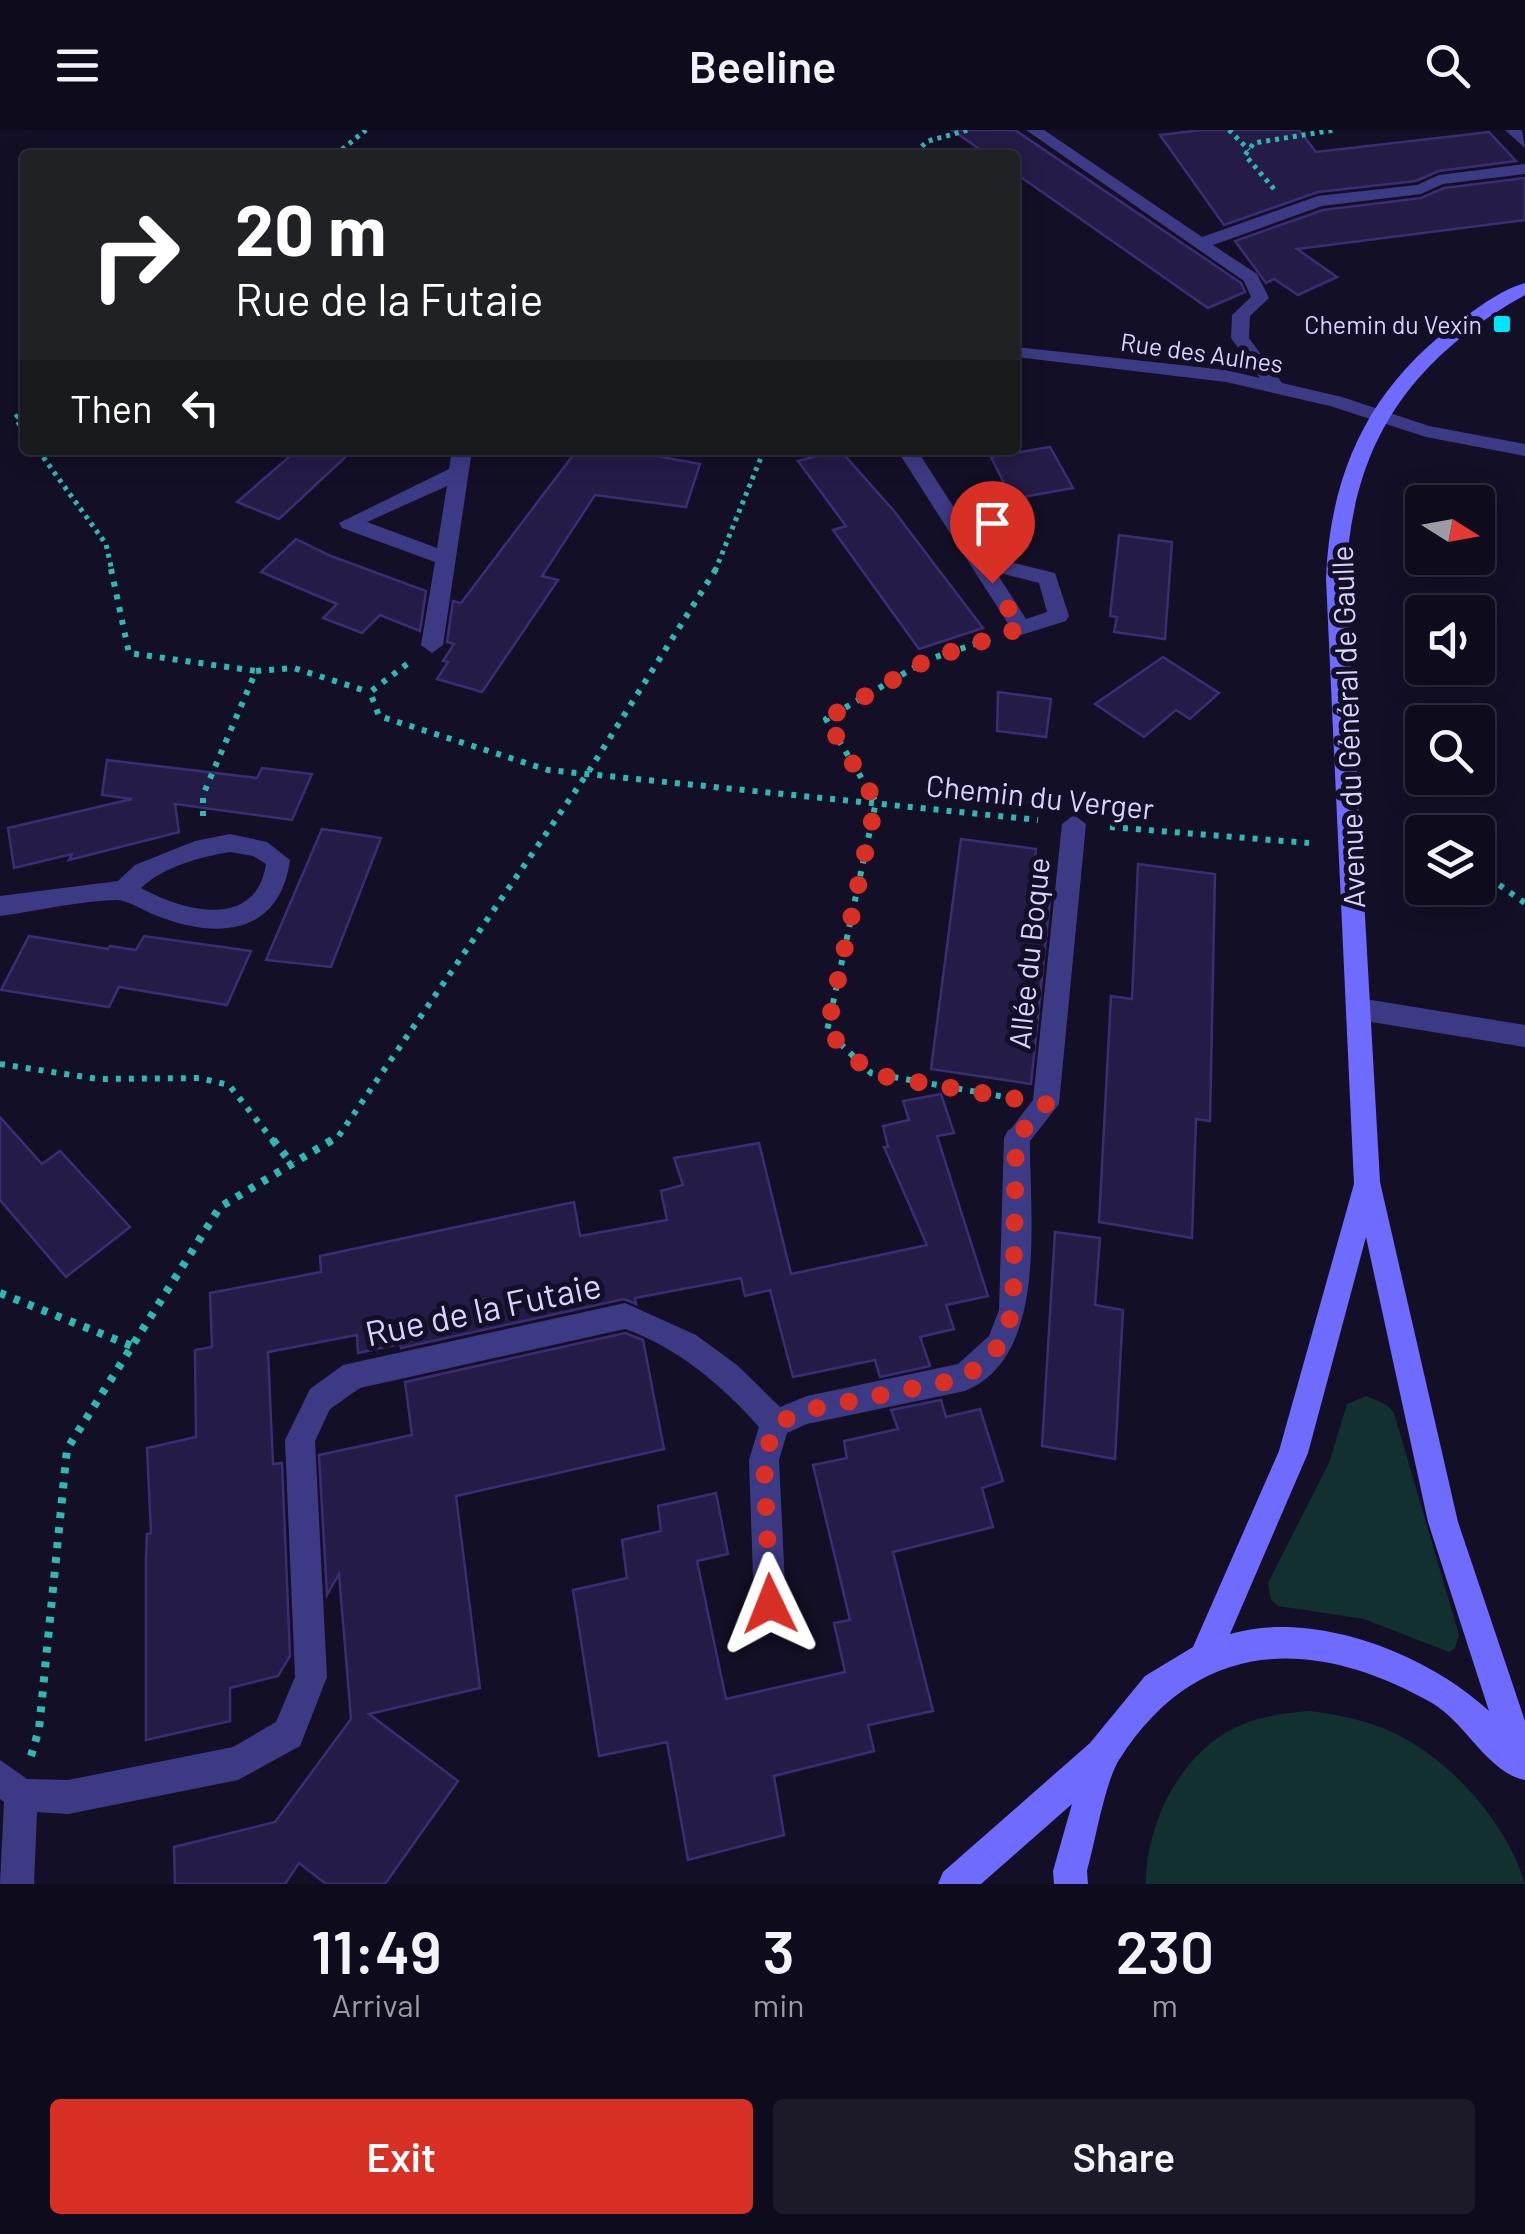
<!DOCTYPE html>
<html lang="en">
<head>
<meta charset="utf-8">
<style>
  :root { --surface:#0e0b1c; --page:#1c1929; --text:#f1f3f6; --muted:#9b9ba3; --line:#2e2b3b; --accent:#d93025 }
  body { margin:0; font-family:Barlow,sans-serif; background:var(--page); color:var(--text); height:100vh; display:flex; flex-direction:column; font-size:38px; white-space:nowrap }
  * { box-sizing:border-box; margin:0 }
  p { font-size:32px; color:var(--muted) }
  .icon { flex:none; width:55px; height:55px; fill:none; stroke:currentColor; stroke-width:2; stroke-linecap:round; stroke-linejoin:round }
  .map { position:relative; height:1754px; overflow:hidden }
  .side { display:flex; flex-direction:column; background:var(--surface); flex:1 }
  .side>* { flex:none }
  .guide { position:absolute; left:20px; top:20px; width:1000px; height:305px; border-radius:10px; box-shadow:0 5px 25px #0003,0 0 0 2px var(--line); background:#202124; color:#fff; overflow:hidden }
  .needle { width:65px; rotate:101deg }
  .controls { position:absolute; left:1405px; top:355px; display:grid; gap:20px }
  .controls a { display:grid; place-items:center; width:90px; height:90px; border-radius:10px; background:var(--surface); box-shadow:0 5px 25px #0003,0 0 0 2px var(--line); font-size:50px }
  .pin { position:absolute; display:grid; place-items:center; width:85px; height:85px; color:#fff; margin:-102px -42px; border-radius:50% 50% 50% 0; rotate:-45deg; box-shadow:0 0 10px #0007 }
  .pin .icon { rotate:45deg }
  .me { position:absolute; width:110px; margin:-55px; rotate:358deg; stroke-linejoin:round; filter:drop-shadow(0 0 8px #0008) }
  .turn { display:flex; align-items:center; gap:35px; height:210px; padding:0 50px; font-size:45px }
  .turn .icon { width:130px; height:130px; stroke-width:2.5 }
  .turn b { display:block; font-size:70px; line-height:85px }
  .then { display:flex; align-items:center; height:95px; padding:0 50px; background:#0003; gap:20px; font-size:38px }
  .eta { display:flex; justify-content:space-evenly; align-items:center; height:170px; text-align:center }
  .eta b { font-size:60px; font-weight:600; line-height:70px }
  .cta { display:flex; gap:20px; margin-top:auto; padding:20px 50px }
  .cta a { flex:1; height:115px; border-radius:10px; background:var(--accent); color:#fff; font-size:40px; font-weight:600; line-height:115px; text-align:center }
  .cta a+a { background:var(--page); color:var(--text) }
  header { display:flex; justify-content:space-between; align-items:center; height:130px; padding:0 50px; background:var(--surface); font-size:45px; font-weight:600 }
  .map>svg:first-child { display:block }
</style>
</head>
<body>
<header><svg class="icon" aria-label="menu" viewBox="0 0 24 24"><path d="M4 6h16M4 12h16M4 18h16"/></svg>Beeline<svg class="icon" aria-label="search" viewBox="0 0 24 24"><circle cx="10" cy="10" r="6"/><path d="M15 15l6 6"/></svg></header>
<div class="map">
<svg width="1525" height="1754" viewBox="0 0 1525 1754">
  <rect width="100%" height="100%" fill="#130f26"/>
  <g fill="#12302f">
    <polygon points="1366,1266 1387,1275 1394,1283 1459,1505 1455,1518 1449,1522 1364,1489 1278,1476 1271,1470 1268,1453 1329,1333 1347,1274"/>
    <path d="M1310,1581C1339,1585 1367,1590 1394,1603C1451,1630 1507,1693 1525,1754H1146C1146,1694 1179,1626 1234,1598C1259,1586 1284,1583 1310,1581Z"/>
  </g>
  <g fill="#241b47" stroke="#3b2d73" stroke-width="2.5">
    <polygon points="952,0 1015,0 1241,153 1245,162 1208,178 1015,43 1015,25 988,25"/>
    <polygon points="1202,0 1299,0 1316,22 1489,2 1516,31 1439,41 1416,51 1318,62 1224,95 1160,5"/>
    <polygon points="1525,48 1525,90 1297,119 1337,147 1298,165 1274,149 1266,153 1235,111 1323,80 1421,68 1444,58"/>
    <polygon points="1050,317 1073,358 1012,369 991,327"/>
    <polygon points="297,320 353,320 279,389 237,372"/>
    <polygon points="577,320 623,320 700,334 686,377 595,365 542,446 558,450 482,562 437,549 448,532 443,531 454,514 447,512 453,471 461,473"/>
    <polygon points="840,320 894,381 983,498 919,519 833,400 846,396 798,331"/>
    <polygon points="1119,405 1172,412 1165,509 1114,502 1117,487 1110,486"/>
    <polygon points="296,409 331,426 426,461 420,501 380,485 362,503 323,488 337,474 261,442"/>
    <polygon points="1163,527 1219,563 1190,589 1176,580 1144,607 1095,574"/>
    <polygon points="998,562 1051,569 1046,607 997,601"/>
    <polygon points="107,630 257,648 262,638 312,644 292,690 175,674 179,702 69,730 72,724 14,738 8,698 132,669 102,665"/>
    <polygon points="322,699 381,708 331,837 266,830"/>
    <polygon points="961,709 1036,719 1032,757 1051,760 1031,954 931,939"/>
    <polygon points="1138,734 1215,744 1210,991 1196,989 1192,1108 1099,1092 1111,866 1132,869"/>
    <polygon points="29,806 108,819 110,816 136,820 144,806 251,821 227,875 119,857 109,877 1,860"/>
    <polygon points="941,964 954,1003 937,1006 988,1166 946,1175 954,1199 920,1207 930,1236 880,1247 875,1230 793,1247 770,1160 745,1166 741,1148 635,1168 636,1174 624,1169 401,1218 400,1214 358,1223 357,1205 268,1222 273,1334 282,1333 290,1526 278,1546 230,1558 230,1591 146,1610 146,1429 147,1404 151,1403 147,1318 196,1307 195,1220 212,1217 210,1163 321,1142 320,1126 574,1072 580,1106 667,1090 661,1061 683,1055 674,1028 759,1013 791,1144 927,1115 884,1017 888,1017 883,996 909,990 903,971"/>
    <polygon points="0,987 42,1034 60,1021 130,1097 66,1147 0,1070"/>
    <polygon points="1055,1102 1100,1108 1095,1175 1123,1180 1115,1329 1042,1316"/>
    <polygon points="625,1203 643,1210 664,1319 456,1366 480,1558 369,1584 458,1651 385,1754 326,1754 299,1733 285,1754 175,1754 174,1717 275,1692 351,1589 339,1444 327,1465 319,1325 412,1305 405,1252"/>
    <polygon points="941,1270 946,1287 980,1279 1003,1351 982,1358 993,1397 893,1422 933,1581 868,1595 874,1621 774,1646 784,1705 688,1730 667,1612 599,1626 573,1460 627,1448 622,1410 661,1401 658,1376 716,1363 728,1424 697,1431 726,1569 845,1542 834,1493 850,1490 813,1335 847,1328 844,1311 898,1299 891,1280"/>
  </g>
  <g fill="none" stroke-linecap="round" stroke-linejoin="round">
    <g stroke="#2fb8b0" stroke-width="5" stroke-dasharray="4 5" stroke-linecap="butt">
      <polyline points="1229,0 1249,20"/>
      <polyline points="335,25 366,0"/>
      <polyline points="922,25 921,17 928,11 968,0"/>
      <polyline points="1274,59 1245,25 1254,13 1334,0"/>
      <polyline points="25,279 15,288 25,302"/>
      <polyline points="38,320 106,414 112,441"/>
      <polyline points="715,441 764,320"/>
    </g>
    <g stroke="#2fb8b0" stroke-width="6" stroke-dasharray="5 8" stroke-linecap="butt">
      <polyline points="111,439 129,523 256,541"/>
      <polyline points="990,509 927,530 826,589 876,672 827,901 871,943 1005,967"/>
      <polyline points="407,534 370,562 379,586 548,640 1038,690"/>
      <polyline points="203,686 203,665 256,541 294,538 369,562"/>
      <polyline points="1110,697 1309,713"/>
      <polyline points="1407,726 1422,729"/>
      <polyline points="1478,740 1525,773"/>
      <polyline points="0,934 98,949 199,948 229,955 275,1013"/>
      <polyline points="328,1013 338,1007 589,641 716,439"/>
    </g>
    <g stroke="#2fb8b0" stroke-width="8" stroke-dasharray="6 9" stroke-linecap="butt">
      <polyline points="273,1010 292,1034"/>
      <polyline points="0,1163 132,1216"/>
      <polyline points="31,1626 39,1599 67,1319 220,1077 332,1010"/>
    </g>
    <polygon fill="#3d3a85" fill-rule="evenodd" points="1074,685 1086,694 1059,974 1026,1016 1017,1020 1008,1016 1004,1008 1033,970 1062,694"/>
    <g fill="#3d3a85" fill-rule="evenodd">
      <polygon points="1026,0 1044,0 1202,107 1318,66 1417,55 1439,45 1525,34 1525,44 1443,54 1421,64 1322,76 1213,115 1257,144 1269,168 1250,186 1249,208 1282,253 1342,267 1429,296 1525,314 1525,326 1426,307 1330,276 1226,252 1015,227 1015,217 1226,240 1260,248 1231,208 1232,185 1251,167 1244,151"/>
      <polygon points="1505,0 1522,0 1525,18"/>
      <path d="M452,320H472L443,515L432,523L421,515L435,432L342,398L339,393L449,339ZM447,356L437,418L367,392Z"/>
      <path d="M897,320H917L985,426L1055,443L1069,486L1066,491L1021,505L1014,503ZM996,442L1039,453L1047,482L1026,489Z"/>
      <path d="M230,704L267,712L290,730C280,803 221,810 160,787C147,783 129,770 116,770C78,771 38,781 0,786V766L118,751L135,735L195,711ZM230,722L253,726L266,734C256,800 185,782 141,758C163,737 200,727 230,722Z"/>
      <polygon points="1359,868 1525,895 1525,917 1359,890 1350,886 1346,879 1350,872"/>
      <path d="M1017,996L1026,1000L1030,1008C1029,1083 1050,1227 965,1261L807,1294L787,1303L779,1330L786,1475L781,1486L770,1491L759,1486L754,1475L749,1330L759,1297C723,1256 677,1217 625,1199L360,1258L330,1279L315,1311L327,1547L300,1616L238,1650L68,1684L37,1682L34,1754H0L4,1672L0,1669V1630L27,1649L68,1650L233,1617L276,1592L295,1547L285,1310L310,1259L343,1235L625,1173L696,1205L737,1235L780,1277L807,1266L958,1234L989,1206L999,1180L1004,1008L1008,1000Z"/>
    </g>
    <path fill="#6f6bff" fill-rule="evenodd" d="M1525,153V165C1409,230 1351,315 1346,449L1380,1052L1458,1392L1525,1591V1650C1488,1643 1465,1592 1432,1573C1313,1506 1197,1507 1119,1630C1105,1652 1095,1713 1087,1741L1088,1754H1054L1053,1741L1072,1674L981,1754H938L943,1742L1090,1613L1145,1546L1193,1517L1279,1321L1354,1054L1326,449C1330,339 1373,251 1465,187C1483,174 1503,159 1525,153ZM1366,1107L1428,1392L1489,1581C1428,1524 1314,1479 1230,1504L1308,1323Z"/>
  </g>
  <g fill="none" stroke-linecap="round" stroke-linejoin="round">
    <polyline stroke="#d93025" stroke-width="18" stroke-dasharray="0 32.4" points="770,1474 764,1330 775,1294 807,1280 965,1248 1000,1215 1013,1180 1016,1008 1046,974 871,944 827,901 876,672 826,589 927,530 1021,498 992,453"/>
  </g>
  <rect fill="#00e5ff" stroke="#130f26" stroke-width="4" x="1492" y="184" width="20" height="20" rx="5"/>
  <g text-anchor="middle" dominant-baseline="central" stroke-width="10" stroke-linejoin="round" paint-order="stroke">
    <g font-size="25" fill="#d9d4ff" stroke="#130f26" text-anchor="end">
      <text x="1482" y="194">Chemin du Vexin</text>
    </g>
    <g font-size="25" fill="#d9d4ff" stroke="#130f26">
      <text transform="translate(1202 222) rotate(8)">Rue des Aulnes</text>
    </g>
    <g font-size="30" fill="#d9d4ff" stroke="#130f26">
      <text transform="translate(1347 597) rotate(-92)">Avenue du Général de Gaulle</text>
      <text transform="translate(1040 666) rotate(6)">Chemin du Verger</text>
      <text transform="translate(1028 823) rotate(-84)">Allée du Boque</text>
    </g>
    <g font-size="35" fill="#d9d4ff" stroke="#130f26">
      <text transform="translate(483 1178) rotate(-12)">Rue de la Futaie</text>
    </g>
  </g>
</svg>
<div class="controls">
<a><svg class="needle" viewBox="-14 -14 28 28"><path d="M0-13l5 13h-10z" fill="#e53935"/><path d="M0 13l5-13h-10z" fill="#9b9ba3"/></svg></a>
<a><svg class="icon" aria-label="sound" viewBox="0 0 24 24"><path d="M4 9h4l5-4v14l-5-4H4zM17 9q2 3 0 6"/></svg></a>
<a><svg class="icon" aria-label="search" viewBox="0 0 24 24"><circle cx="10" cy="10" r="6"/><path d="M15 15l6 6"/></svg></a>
<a><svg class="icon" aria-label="layers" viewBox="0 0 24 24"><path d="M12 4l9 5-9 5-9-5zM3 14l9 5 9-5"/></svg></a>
</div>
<div class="pin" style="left:992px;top:453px;background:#d93025"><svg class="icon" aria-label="arrive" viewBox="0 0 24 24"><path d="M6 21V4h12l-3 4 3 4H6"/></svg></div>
<svg class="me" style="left:770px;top:1474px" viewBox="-20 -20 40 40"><path d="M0-17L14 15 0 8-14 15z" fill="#d93025" stroke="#fff" stroke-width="4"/></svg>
<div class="guide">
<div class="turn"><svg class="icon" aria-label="right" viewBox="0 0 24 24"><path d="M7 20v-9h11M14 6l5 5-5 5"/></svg><div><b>20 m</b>Rue de la Futaie</div></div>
<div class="then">Then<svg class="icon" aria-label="left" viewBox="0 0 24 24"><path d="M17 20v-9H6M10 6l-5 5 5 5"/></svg></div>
</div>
</div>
<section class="side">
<div class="eta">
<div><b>11:49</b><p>Arrival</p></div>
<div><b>3</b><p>min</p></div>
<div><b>230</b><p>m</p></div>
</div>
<div class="cta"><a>Exit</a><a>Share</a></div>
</section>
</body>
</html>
